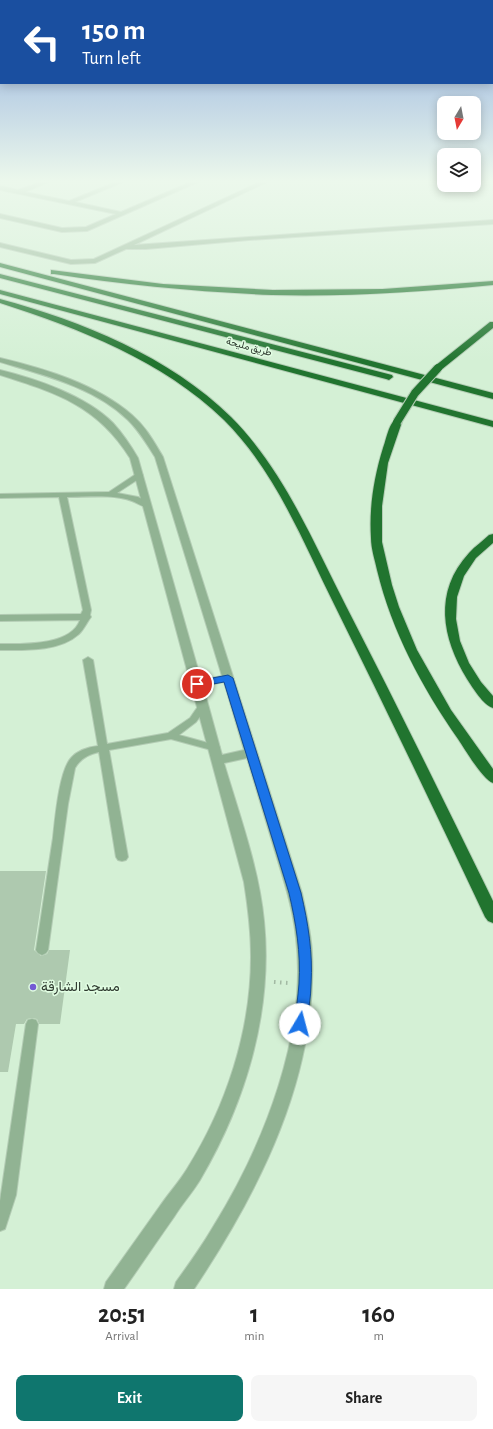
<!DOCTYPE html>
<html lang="en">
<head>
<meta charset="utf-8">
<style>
  :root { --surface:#fff; --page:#f6f6f6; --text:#222; --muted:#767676; --accent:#0f766e }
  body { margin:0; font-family:"Alegreya Sans",Vazirmatn,sans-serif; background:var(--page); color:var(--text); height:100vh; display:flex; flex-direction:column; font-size:15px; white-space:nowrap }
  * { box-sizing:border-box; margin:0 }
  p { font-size:13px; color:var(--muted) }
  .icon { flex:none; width:22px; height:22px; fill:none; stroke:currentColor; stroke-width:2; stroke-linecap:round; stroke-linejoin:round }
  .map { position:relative; height:1289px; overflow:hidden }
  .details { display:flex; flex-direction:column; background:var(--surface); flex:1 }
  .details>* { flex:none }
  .hud { position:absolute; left:0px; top:0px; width:493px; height:84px; box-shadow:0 2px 10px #0003; background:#1a4fa0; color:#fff; overflow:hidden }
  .needle { width:26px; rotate:190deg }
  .fabs { position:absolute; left:437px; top:96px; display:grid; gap:8px }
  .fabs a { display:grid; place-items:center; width:44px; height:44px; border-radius:8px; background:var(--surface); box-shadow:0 2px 10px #0003; font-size:20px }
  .pin { position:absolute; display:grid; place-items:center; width:34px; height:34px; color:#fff; margin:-17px; border:2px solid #fff; border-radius:50%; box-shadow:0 1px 4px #0007 }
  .me { position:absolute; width:44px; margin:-22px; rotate:8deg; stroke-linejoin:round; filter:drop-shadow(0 0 3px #0008) }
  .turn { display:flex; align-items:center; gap:14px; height:84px; padding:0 16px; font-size:18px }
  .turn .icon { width:52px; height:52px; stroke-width:2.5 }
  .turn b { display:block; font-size:28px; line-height:34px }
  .eta { display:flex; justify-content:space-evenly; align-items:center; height:68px; text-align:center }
  .eta b { font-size:24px; font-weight:700; line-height:28px }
  .action { display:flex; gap:8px; margin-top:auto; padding:8px 16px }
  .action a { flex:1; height:46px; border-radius:8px; background:var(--accent); color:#fff; font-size:16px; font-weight:700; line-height:46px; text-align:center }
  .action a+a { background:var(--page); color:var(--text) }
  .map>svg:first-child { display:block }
</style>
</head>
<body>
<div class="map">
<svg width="493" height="1289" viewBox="0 0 493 1289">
  <rect width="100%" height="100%" fill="#d4f0d5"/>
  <polygon fill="#aec9af" points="0,871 46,871 34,950 41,956 47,954 49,950 70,950 60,1024 39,1024 37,1019 32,1018 27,1019 24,1024 16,1024 8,1072 0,1072"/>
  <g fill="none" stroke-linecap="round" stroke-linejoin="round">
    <g stroke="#b3ccb4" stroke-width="2">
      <g id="service">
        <path d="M136,474H142L143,476L117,493L138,497L150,503V507C143,508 138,503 132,501C112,494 89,497 67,497L91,610L90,615L91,617C87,622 84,629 79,634C59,652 25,650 0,650V644C23,644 71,646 80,620L0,621V615L81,614L83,610L59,497L0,498V494L109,492Z"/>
        <path d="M88,657L93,660L107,744L168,733L190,718L199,705L202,704L207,707L196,722L179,735L219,746L220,748L219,750L215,751L171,739L109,750L128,857L126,860L122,861L118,860L116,857L99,752C89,754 80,759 75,768L68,804L48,950L46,953L42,955L38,953L36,950C42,913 47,875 53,838C55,820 59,771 71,758C77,751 88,747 98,746L83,660Z"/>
        <polygon points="32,1019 36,1020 38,1024 16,1195 5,1229 0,1231 0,1201 26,1024 28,1020"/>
      </g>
    </g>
    <g stroke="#b3ccb4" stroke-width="2">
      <g id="minor">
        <polygon points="41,182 48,182 25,192 69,201 116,182 123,182 75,202 121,212 191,182 198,182 87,231 62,232 0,218 0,214 62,228 86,227 116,214 0,190 0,186 18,190"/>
        <polygon points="260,182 267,182 134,245 493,220 493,224 249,240 146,249 126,249 95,263 71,264 0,247 0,243 71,260 94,259"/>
        <path d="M0,358C46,369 96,384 132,415C146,427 154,442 163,457L302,893C306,913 311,932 312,953C318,1075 260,1190 194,1289H174L176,1282C189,1264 202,1246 213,1227C263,1147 308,1034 296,938C293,907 283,878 274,848C265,818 256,788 247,758L224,763C239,814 259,868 264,921C273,1011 246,1102 200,1180C192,1193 182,1204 174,1217C157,1241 141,1265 124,1289H104L106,1282C124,1257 142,1231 160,1206C169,1193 179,1182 187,1169C226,1107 251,1031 251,957C251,932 248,907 244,882L130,458C97,405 56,393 0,375V370C37,379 86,396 113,423C123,434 131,446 138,458L201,680L222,676L155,457C147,444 139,431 128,420C94,387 43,375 0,362ZM224,682L244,750L222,755L203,686Z"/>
      </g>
    </g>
    <g stroke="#b3ccb4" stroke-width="2">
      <g id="motorway">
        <polygon points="0,263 493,393 493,399 0,267"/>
        <path d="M51,270L163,284L273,290L383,289L493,281V285C419,292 346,297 272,295C199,292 126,285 54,274H51Z"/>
        <polygon points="0,274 392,375 393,377 389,380 386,379 0,278"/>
        <polygon points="0,290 493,421 493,427 0,294"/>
        <path d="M0,299C82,321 170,357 231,417C284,470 313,542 347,608C397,705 445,803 493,901V923L488,921L485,917C436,813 386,709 335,606C303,542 276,472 224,420C162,360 80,329 0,303Z"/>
        <polygon points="490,322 493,322 493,328 441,370 435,370 434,368 435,366"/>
        <path d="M397,419L402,422L388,463L382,506V542L392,585L399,607L417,650L451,710L493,769V783C482,779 465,749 458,739C422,687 392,632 377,570C375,560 371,549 371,538C369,507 374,477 383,448C386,441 389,421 397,419Z"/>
        <path d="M493,534V543L476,558L464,576L457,597L456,619L460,641L469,663L481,682L493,696V708C483,705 473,688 467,679C442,638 433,592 469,553C475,546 483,541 489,535Z"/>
      </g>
    </g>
    <polyline stroke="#a2b9a3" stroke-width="4" stroke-dasharray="1.5 4.5" stroke-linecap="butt" points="274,982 289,983"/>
    <use href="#service" fill="#91b393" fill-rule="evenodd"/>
    <use href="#minor" fill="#91b393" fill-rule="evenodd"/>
    <use href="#motorway" fill="#21742f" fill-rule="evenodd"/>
    <g stroke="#b3ccb4" stroke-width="10" stroke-linecap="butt">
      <polyline id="motorway-bridge" points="397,422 415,393 438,368"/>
    </g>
    <use href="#motorway-bridge" stroke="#21742f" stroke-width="8"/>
  </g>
  <linearGradient id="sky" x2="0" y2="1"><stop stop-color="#8baadd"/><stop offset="0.5" stop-color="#ecf8ec"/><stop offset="1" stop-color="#ecf8ec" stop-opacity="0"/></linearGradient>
  <rect width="493" height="362" fill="url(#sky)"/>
  <path fill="#1a73e8" stroke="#114b97" d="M228,675L233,678L301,893C308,923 313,953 311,984C311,997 308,1011 307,1024L305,1028L300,1029L296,1028L294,1024C296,1011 298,997 299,984C301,953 296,923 289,893L224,682L197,687L192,684L197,681Z"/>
  <circle fill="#745ad4" stroke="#e1fde2" stroke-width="1.5" cx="33" cy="987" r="4"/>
  <g text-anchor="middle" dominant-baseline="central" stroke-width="3" stroke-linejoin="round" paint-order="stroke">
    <g font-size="10" fill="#2f3b30" stroke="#e1fde2">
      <text transform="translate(249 347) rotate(15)">طريق مليحة</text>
    </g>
    <g font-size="14" fill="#2f3b30" stroke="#e1fde2" text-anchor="start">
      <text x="41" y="987">مسجد الشارقة</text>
    </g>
  </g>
</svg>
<div class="fabs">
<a><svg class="needle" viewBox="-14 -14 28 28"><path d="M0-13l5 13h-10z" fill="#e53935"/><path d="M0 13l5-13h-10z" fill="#767676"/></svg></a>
<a><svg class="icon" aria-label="layers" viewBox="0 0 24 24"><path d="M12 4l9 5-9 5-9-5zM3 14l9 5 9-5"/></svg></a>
</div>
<div class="pin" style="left:197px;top:684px;background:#d93025"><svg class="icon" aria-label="arrive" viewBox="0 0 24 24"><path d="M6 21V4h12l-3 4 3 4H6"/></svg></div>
<svg class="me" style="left:300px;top:1024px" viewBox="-20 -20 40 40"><circle r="19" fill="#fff"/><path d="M0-13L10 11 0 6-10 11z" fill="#1a73e8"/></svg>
<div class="hud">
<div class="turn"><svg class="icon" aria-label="left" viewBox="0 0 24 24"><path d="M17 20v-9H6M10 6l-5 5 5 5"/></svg><div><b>150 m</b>Turn left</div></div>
</div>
</div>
<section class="details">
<div class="eta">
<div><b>20:51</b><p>Arrival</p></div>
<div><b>1</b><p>min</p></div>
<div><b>160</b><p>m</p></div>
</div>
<div class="action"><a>Exit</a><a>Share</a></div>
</section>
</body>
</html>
